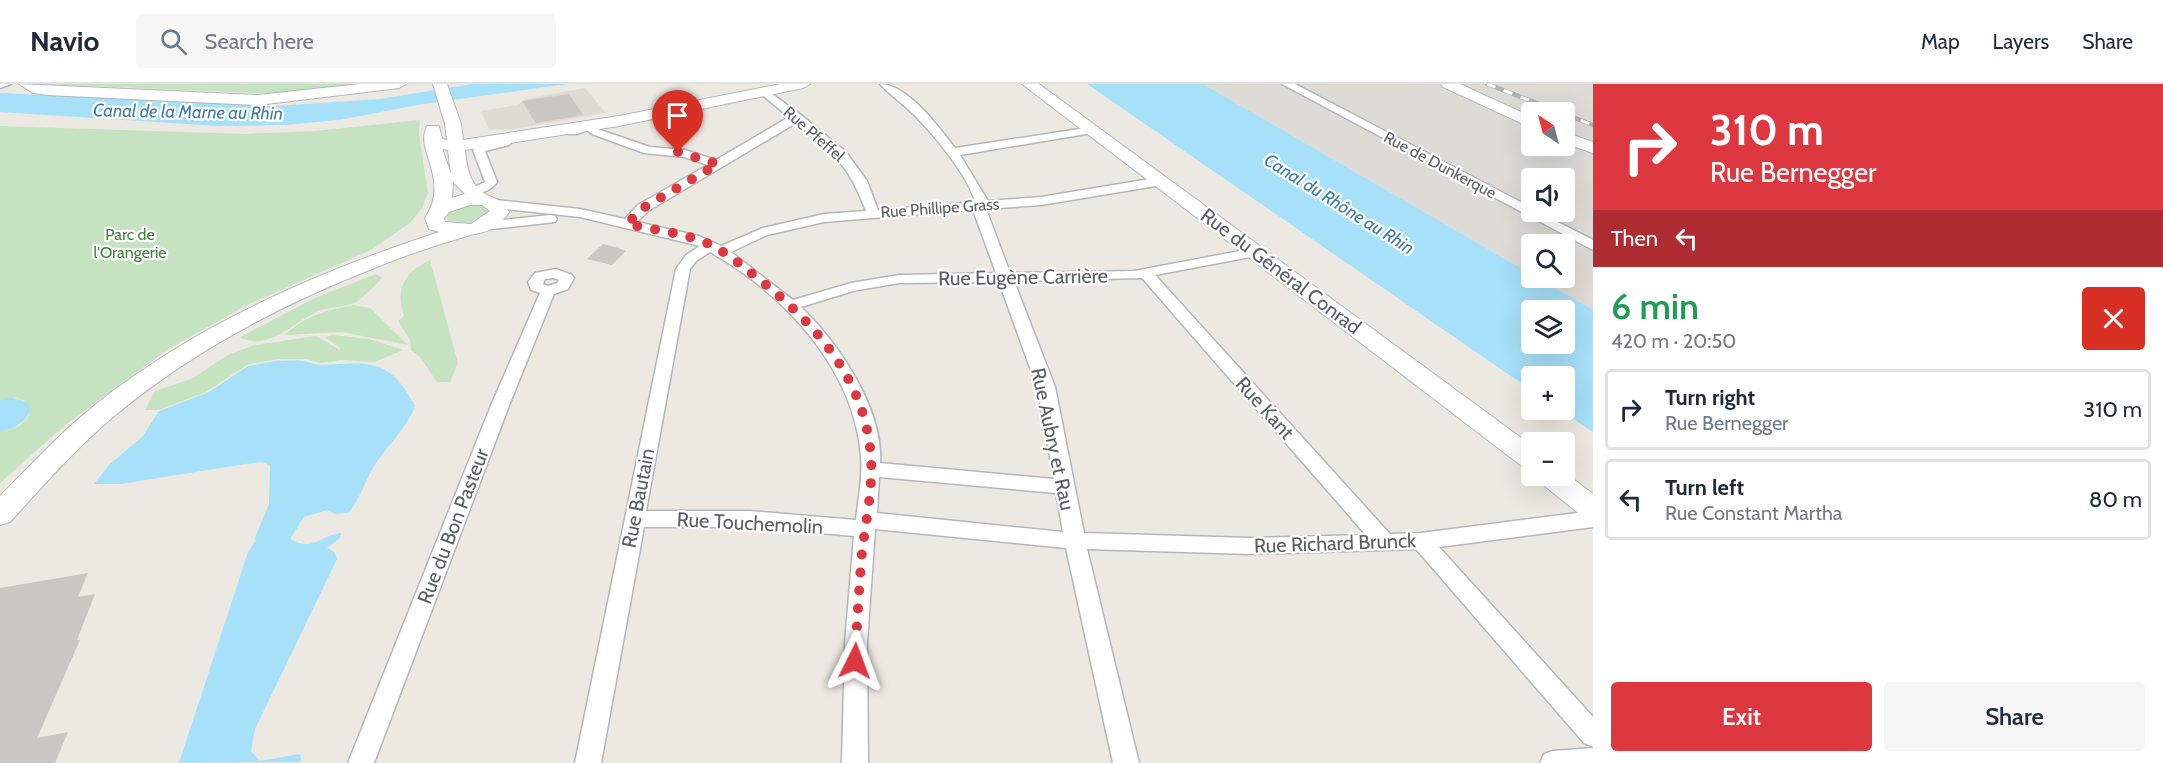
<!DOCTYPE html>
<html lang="en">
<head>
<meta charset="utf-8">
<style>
  :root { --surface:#fff; --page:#f6f6f7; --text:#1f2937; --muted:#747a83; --line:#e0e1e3; --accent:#dd3740 }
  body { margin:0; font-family:Cabin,sans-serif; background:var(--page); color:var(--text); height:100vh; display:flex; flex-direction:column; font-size:22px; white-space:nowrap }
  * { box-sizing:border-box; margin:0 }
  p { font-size:20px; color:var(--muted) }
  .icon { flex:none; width:33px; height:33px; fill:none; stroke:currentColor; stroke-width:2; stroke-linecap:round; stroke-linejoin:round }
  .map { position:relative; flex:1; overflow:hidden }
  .details { display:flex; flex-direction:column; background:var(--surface); width:570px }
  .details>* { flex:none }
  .banner { background:#dd3740; color:#fff; overflow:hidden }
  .needle { width:39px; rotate:324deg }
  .controls { position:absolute; left:1521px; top:18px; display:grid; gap:12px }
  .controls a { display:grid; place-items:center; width:54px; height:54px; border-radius:6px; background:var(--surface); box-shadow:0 6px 24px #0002; font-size:30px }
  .pin { position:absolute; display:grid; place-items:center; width:51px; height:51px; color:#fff; margin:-62px -26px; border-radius:50% 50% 50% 0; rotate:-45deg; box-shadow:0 0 6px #0007 }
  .pin .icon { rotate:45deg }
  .me { position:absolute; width:66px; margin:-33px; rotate:3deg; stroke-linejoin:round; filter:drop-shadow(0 0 4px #0008) }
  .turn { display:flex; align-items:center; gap:21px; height:126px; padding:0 18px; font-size:27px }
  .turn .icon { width:78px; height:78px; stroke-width:2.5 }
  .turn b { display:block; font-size:42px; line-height:51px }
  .then { display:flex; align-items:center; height:57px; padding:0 18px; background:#0003; gap:12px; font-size:22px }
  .round { display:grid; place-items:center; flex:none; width:63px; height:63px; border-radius:6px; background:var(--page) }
  .headline { display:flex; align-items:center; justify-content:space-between; height:102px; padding:0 18px }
  h1 { font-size:36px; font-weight:600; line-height:45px; color:#1e9e55 }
  .button { display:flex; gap:12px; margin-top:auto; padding:12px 18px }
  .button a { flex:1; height:69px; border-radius:6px; background:var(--accent); color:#fff; font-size:24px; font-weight:600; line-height:69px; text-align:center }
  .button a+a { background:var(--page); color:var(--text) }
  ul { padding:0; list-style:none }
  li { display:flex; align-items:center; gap:18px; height:81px; margin:0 12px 9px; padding:0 6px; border:3px solid var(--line); border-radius:6px }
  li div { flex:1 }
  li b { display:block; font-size:22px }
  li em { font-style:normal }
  header { display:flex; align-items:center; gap:36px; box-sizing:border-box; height:84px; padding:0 30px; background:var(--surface); border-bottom:2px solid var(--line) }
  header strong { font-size:28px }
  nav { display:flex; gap:33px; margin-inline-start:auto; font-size:21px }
  .search { width:420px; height:54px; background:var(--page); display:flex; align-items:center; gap:15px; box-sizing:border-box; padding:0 21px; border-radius:6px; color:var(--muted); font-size:22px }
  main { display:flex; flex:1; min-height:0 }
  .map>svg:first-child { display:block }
</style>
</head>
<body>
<header>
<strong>Navio</strong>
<div class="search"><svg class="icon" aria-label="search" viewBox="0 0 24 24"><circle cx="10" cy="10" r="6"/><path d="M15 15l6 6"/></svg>Search here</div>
<nav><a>Map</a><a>Layers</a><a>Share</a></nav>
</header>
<main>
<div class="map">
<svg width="1593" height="679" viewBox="0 0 1593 679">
  <rect width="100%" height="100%" fill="#ece9e2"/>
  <path fill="#dedbd7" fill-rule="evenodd" d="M1203,0H1593V226L1538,194H1564V160H1532L1531,190ZM1532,28H1564V62H1532ZM1532,94H1564V128H1532Z"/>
  <polygon fill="#dfdad4" points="585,4 606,29 508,46 489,45 481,27 518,21 525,15"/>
  <g fill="#c5e3c0">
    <polygon points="45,0 356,0 282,10"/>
    <path d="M420,36L419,51L428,109L422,124L410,139L371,166L247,221L170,264L65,341L0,399V347C12,346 23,341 29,331L25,317L16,314L0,316V42L245,50L315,47Z"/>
    <polygon points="464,121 482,121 488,125 489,128 472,139 449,137 447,134 449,128"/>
    <path d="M430,176L458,279L450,298H437L420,273L411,266L410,256L398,237L404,232C395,204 404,189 430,176Z"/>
    <path d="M376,190L382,194C374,202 366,211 358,217C349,223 332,223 321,226C295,236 269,269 240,253L315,214Z"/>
    <path d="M354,221L370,224L408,261L342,248L285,251C304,232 329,225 354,221Z"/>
    <polygon points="333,251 369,255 403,266 375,278 341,276 321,279 305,275 278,275 249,280 204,309 159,326 145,326 155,307 191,295 230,270 255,261 316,252 340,266 340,264 325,253"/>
  </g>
  <g fill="#a6e0f9" fill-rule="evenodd">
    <polygon points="472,0 568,0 423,20 339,36 283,41 218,42 0,28 0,9 275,22 380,15"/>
    <path d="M1087,0H1203L1531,190L1532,194H1538L1593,226V348L1560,326H1564V292H1532L1531,306ZM1532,226H1564V260H1532Z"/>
    <path d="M275,277C284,277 294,276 303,277C310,278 315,281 322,281C370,278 390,274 415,322C406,346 386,362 373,384C364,399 360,416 348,429L335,430L327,426L304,433L290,455C315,468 317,452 341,449L340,454L327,464L334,468L337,475L255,645L251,667L260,677L300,670L301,678L179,679L248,468L256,456H254L269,420L270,381L261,378L245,380L121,400H94L109,381L143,352L159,327L209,308L248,282Z"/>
    <path d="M10,314C46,316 26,345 0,347V316Z"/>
  </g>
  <g fill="#cac6c2">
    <polygon points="569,10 583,31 536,39 522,17"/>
    <polygon points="603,160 618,164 626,167 612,181 587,175"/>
    <polygon points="88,489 78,513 95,510 77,556 80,556 37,654 68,648 55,679 0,679 0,504"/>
  </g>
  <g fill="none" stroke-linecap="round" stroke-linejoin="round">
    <g stroke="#b3b6b9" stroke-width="3">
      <g id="street">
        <polygon points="0,0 11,0 0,4"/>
        <path d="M880,0C907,0 939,43 955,64L1092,43L1098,46L1092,49L960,71L988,117L1041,113L1162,93L1168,97L1162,101L1041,121L986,125L1010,189L1134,187L1256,164L1261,165L1263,168L1261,171L1155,191L1390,450L1421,449L1593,427V443L1439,463L1593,633V663L1584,659L1416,465L1250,470L1087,465L1139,679H1113L1066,464L875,445L867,559L868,679H842L845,559L854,452L750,443H644L601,679H575L676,185L686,171L700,162L580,133L496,124L489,120L496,116L580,125L625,135L638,121L708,81L684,73L644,69L592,50L587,46L577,50H569V46L588,38L600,46L650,63L685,66L716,76L789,33L761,10V6L765,5L801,31L846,68L867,97L878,126L975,118C968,91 932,48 911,28C901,18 889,10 880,0ZM796,39C834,70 848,79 866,127L824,130L763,144L721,162L699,152L637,138L648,127ZM973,126L996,189L899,191L851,199L793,216L731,168L767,151L824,138ZM710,168C784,210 854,284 861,372C863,393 858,416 856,436L750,427H646L690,185L696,177ZM1142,194L1366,451L1250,454L1084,449L1055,303L1014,197ZM999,198L1037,303L1054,395L880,379C884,326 838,258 801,223L853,207L899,199ZM879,393L1056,409L1063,448L877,429Z"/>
        <polygon points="1282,0 1295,0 1532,124 1532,128 1538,128 1593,156 1593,166"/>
        <path d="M505,55L511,59L509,61L485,67L497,98C492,106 478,112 468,110L467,107L485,98L473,66L479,60Z"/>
        <polygon points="550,131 555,132 557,135 555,138 483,146 476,142 483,138"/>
        <path d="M556,185L572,191L574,194L568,205L554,210L510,319L374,679H348L492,319L540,209L531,206L528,198L535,189ZM554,194L559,196L557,199L548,202L543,200L545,195Z"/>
        <polygon points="1593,664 1593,679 1540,679 1544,670 1553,667"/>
      </g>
    </g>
    <g stroke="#b2b6b9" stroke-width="2">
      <g id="secondary">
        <polygon points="19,0 258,11 360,0 406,0 399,4 258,21 47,11 33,9"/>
        <path d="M433,0H447L461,40L463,56L619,32L781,0H810L803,4L619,42L465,66C467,84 469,101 487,111C498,116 503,117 509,128C505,134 500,140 493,144C485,149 476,149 467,152C437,161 406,171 377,183C282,220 190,268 112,334C75,365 43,402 10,438L0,441V412C31,381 61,348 95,321C197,240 317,188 439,148L429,145L425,134C451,95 414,66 427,42H439L442,55L447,56L445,40ZM443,65L448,66L451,90L443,67ZM453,98L465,110L452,114ZM470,121H482L490,127L471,140L445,138L444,134L449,128Z"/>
        <polygon points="1022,0 1039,0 1532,362 1532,385 1523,383"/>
        <polygon points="1441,0 1460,0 1532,33 1532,44 1443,3"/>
        <polygon points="1564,48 1593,58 1593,69 1564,59"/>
        <polygon points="1564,388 1593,410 1593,436 1583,433 1541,399 1537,392 1564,392"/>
      </g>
    </g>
    <use href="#street" fill="#fff" fill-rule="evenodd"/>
    <use href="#secondary" fill="#fff" fill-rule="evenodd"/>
    <g stroke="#b1b2b2" stroke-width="4.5">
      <g id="rail">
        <polyline points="1487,0 1560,28"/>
        <polyline points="1564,30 1593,41"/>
      </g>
    </g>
    <use href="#rail" stroke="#fff" stroke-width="3" stroke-dasharray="9" stroke-linecap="butt"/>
  </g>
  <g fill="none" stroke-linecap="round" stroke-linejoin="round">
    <path stroke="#dd3740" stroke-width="10" stroke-dasharray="0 18" d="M678,68L718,80L643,124L627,140C655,146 685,149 711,161C727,169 741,181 755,192C815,239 865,294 871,373C873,404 866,437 862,468C859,504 857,541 855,577"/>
  </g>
  <g text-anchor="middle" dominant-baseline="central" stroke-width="4.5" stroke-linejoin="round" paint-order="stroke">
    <g font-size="16" fill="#5b5f62" stroke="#fff">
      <text transform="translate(814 50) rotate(41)">Rue Pfeffel</text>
      <text transform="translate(1440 81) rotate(28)">Rue de Dunkerque</text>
      <text transform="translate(940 124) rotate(-4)">Rue Phillipe Grass</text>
    </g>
    <g font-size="16" fill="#40823a" stroke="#fff">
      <text x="130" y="150">Parc de<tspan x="130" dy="18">l'Orangerie</tspan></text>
    </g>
    <g font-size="18" font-style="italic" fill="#417ca2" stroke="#fff">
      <text transform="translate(188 28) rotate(1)">Canal de la Marne au Rhin</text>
      <text transform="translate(1339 120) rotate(32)">Canal du Rhône au Rhin</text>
    </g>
    <g font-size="20" fill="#5b5f62" stroke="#fff">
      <text transform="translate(1281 187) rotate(37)">Rue du Général Conrad</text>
      <text transform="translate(1023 193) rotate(-1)">Rue Eugène Carrière</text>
      <text transform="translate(1265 324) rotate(48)">Rue Kant</text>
      <text transform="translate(1053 355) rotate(78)">Rue Aubry et Rau</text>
      <text transform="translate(638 414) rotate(-79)">Rue Bautain</text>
      <text transform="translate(750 439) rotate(3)">Rue Touchemolin</text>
      <text transform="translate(453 442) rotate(-69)">Rue du Bon Pasteur</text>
      <text transform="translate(1335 459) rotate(-2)">Rue Richard Brunck</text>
    </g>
  </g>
</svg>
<div class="controls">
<a><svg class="needle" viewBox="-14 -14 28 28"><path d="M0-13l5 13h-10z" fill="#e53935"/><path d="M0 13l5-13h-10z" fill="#747a83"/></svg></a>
<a><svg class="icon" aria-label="sound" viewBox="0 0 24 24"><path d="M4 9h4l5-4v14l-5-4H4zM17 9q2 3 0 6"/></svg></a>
<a><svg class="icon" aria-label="search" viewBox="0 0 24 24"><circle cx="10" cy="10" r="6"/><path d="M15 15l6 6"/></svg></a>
<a><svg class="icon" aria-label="layers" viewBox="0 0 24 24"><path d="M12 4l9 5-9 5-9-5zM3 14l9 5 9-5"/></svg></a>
<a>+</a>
<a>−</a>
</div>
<div class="pin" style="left:678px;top:68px;background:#d93025"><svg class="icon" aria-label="arrive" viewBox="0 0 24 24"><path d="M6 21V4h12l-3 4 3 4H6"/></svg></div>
<svg class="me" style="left:855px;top:577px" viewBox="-20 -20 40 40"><path d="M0-17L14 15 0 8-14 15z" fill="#dd3740" stroke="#fff" stroke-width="4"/></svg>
</div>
<section class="details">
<div class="banner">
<div class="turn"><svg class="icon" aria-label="right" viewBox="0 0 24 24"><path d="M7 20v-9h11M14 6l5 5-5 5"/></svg><div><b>310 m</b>Rue Bernegger</div></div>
<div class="then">Then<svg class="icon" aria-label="left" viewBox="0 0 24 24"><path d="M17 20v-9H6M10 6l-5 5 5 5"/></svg></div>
</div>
<div class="headline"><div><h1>6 min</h1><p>420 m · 20:50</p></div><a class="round" style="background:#d93025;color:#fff"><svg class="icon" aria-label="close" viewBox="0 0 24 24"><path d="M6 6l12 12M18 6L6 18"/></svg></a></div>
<ul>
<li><svg class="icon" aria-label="right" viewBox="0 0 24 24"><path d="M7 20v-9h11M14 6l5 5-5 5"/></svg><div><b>Turn right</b><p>Rue Bernegger</p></div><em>310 m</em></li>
<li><svg class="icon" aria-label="left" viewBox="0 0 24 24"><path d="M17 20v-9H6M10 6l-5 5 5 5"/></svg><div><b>Turn left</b><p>Rue Constant Martha</p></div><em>80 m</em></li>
</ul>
<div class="button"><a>Exit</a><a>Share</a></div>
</section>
</main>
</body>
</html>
